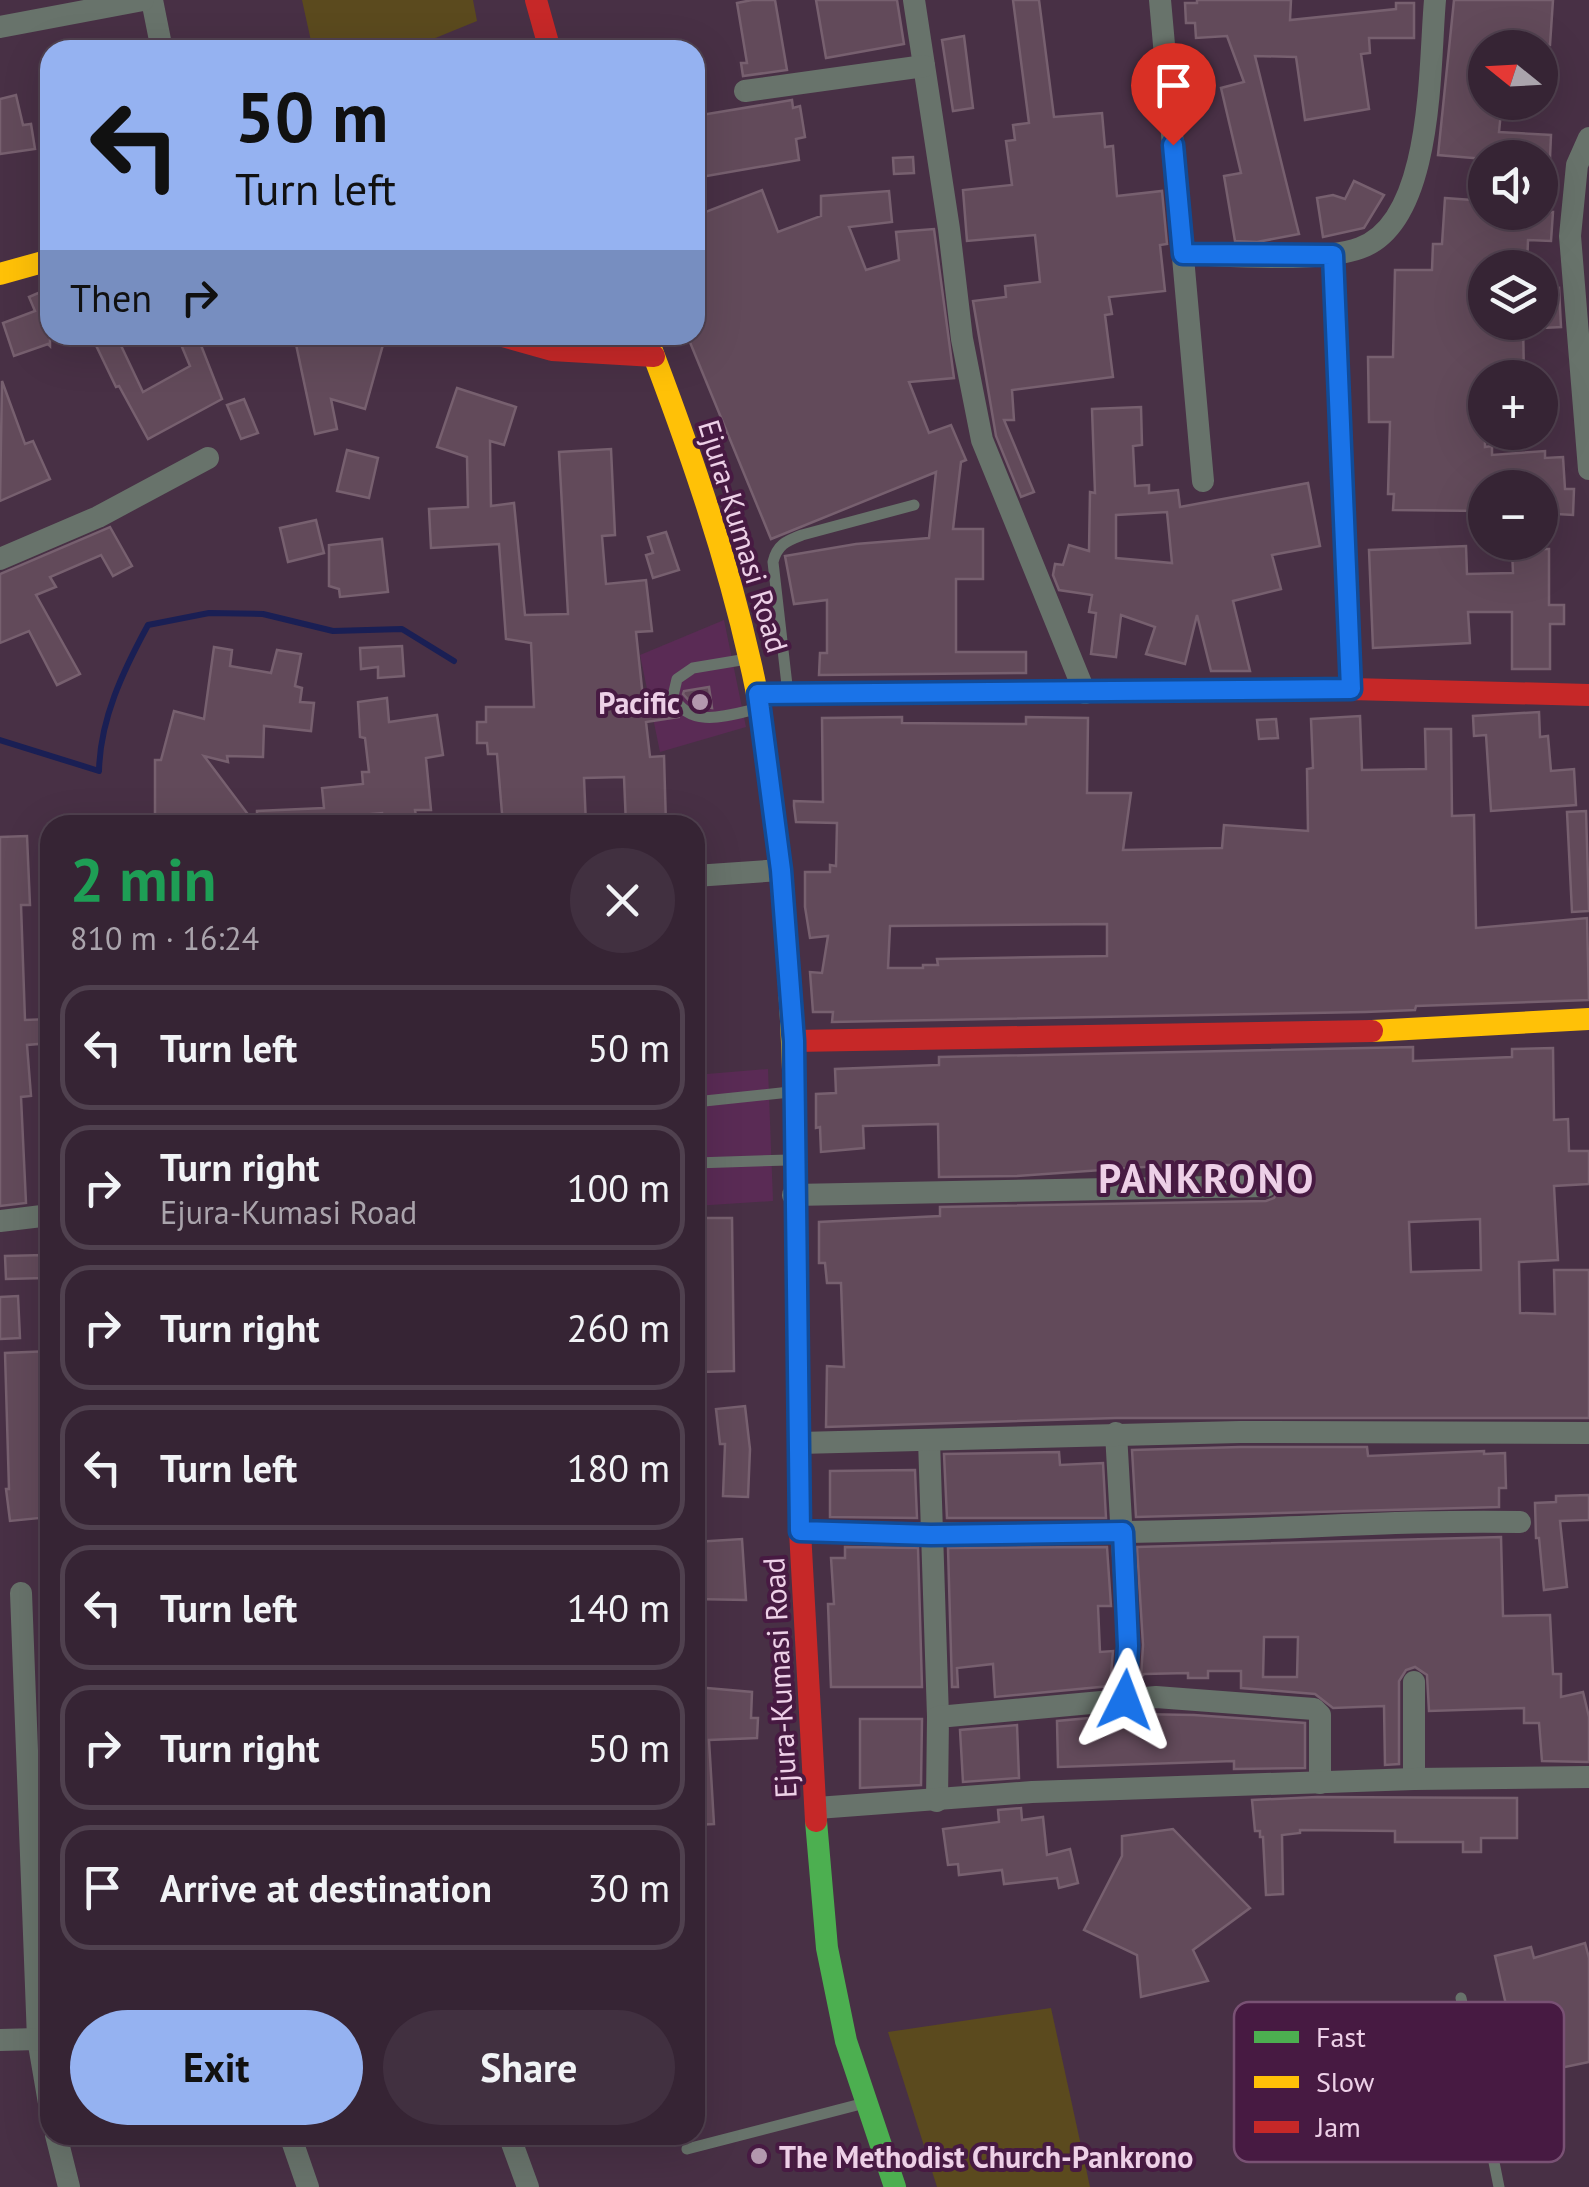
<!DOCTYPE html>
<html lang="en">
<head>
<meta charset="utf-8">
<style>
  :root { --surface:#362434; --page:#413040; --text:#f1f3f6; --muted:#aaa4ac; --line:#50414f; --accent:#95b2f1 }
  body { margin:0; font-family:"PT Sans",sans-serif; background:var(--page); color:var(--text); height:100vh; display:flex; flex-direction:column; font-size:38px; white-space:nowrap }
  * { box-sizing:border-box; margin:0 }
  p { font-size:32px; color:var(--muted) }
  .icon { flex:none; width:55px; height:55px; fill:none; stroke:currentColor; stroke-width:2; stroke-linecap:round; stroke-linejoin:round }
  .map { position:relative; flex:1; overflow:hidden }
  .sheet { position:absolute; left:40px; top:815px; width:665px; height:1330px; display:flex; flex-direction:column; background:var(--surface); border-radius:30px; box-shadow:0 10px 40px #0002,0 0 0 2px var(--line) }
  .sheet>* { flex:none }
  .banner { position:absolute; left:40px; top:40px; width:665px; height:305px; border-radius:30px; box-shadow:0 10px 40px #0002,0 0 0 2px var(--line); background:#95b2f1; color:#111; overflow:hidden }
  .needle { width:65px; rotate:288deg }
  .buttons { position:absolute; left:1468px; top:30px; display:grid; gap:20px }
  .buttons a { display:grid; place-items:center; width:90px; height:90px; border-radius:50%; background:var(--surface); box-shadow:0 10px 40px #0002,0 0 0 2px var(--line); font-size:50px }
  .pin { position:absolute; display:grid; place-items:center; width:85px; height:85px; color:#fff; margin:-102px -42px; border-radius:50% 50% 50% 0; rotate:-45deg; box-shadow:0 0 10px #0007 }
  .pin .icon { rotate:45deg }
  .me { position:absolute; width:110px; margin:-55px; rotate:3deg; stroke-linejoin:round; filter:drop-shadow(0 0 8px #0008) }
  .turn { display:flex; align-items:center; gap:35px; height:210px; padding:0 30px; font-size:45px }
  .turn .icon { width:130px; height:130px; stroke-width:2.5 }
  .turn b { display:block; font-size:70px; line-height:85px }
  .then { display:flex; align-items:center; height:95px; padding:0 30px; background:#0003; gap:20px; font-size:38px }
  .round { display:grid; place-items:center; flex:none; width:105px; height:105px; border-radius:52px; background:var(--page) }
  .head { display:flex; align-items:center; justify-content:space-between; height:170px; padding:0 30px }
  h1 { font-size:60px; font-weight:700; line-height:75px; color:#1e9e55 }
  .cta { display:flex; gap:20px; margin-top:auto; padding:20px 30px }
  .cta a { flex:1; height:115px; border-radius:60px; background:var(--accent); color:#111; font-size:40px; font-weight:700; line-height:115px; text-align:center }
  .cta a+a { background:var(--page); color:var(--text) }
  ul { padding:0; list-style:none }
  li { display:flex; align-items:center; gap:30px; height:125px; margin:0 20px 15px; padding:0 10px; border:5px solid var(--line); border-radius:30px }
  li div { flex:1 }
  li b { display:block; font-size:38px }
  li em { font-style:normal }
  .map>svg:first-child { display:block }
</style>
</head>
<body>
<div class="map">
<svg width="1589" height="2187" viewBox="0 0 1589 2187">
  <rect width="100%" height="100%" fill="#483045"/>
  <g fill="#5a2b55">
    <polygon points="724,620 746,727 660,752 640,655"/>
    <polygon points="768,1069 773,1201 695,1206 695,1075"/>
  </g>
  <g fill="#5b4a1e">
    <polygon points="302,0 473,0 477,21 406,50 313,50"/>
    <polygon points="1051,2008 1090,2187 937,2187 888,2032"/>
  </g>
  <g fill="none" stroke-linecap="round" stroke-linejoin="round">
    <path stroke="#1a1f54" stroke-width="6" d="M0,740L99,771C100,719 123,671 148,625L209,613L263,614L333,631L402,629L454,661"/>
  </g>
  <g fill="#624a5a" stroke="#77606f" stroke-width="2.5" fill-rule="evenodd">
    <polygon points="752,0 775,0 787,70 743,76 741,63 747,63 737,3"/>
    <polygon points="816,0 897,0 904,44 826,58"/>
    <polygon points="1013,0 1039,0 1054,117 1102,113 1105,147 1113,146 1117,196 1162,191 1167,244 1160,245 1165,291 1109,297 1112,314 1105,315 1113,377 1012,390 1014,420 1004,420 1034,492 1021,497 996,436 973,301 1006,297 1005,286 1040,282 1035,235 967,241 963,190 1012,185 1006,141 1015,140 1013,125 1029,123"/>
    <polygon points="1197,0 1291,0 1290,20 1396,9 1396,3 1414,3 1414,38 1369,38 1370,53 1361,54 1369,109 1305,120 1296,57 1255,56 1299,234 1257,242 1235,241 1224,176 1241,173 1221,88 1244,82 1227,36 1196,38 1195,23 1186,23 1185,3 1197,3"/>
    <polygon points="1454,0 1553,0 1550,45 1485,41 1485,102 1502,102 1499,132 1551,135 1550,158 1485,159 1438,155"/>
    <polygon points="964,36 973,108 953,111 942,40"/>
    <polygon points="16,95 23,125 31,124 35,149 0,154 0,99"/>
    <polygon points="792,100 793,108 800,106 805,137 796,139 799,160 695,178 695,116"/>
    <polygon points="913,157 914,173 894,174 893,158"/>
    <polygon points="1354,181 1384,195 1364,228 1323,237 1317,198 1333,195 1345,199"/>
    <polygon points="762,190 778,232 821,216 821,196 889,191 892,222 849,227 866,270 899,260 896,232 934,229 954,378 909,382 929,433 951,425 966,460 961,462 953,529 983,529 983,579 956,579 956,652 1026,652 1026,673 819,675 820,653 827,653 827,600 794,604 785,556 856,544 929,538 936,472 771,539 687,335 695,335 695,216"/>
    <polygon points="1445,198 1485,201 1485,212 1553,212 1551,241 1528,240 1527,268 1485,268 1485,322 1523,322 1524,378 1485,378 1485,447 1492,446 1492,455 1545,451 1545,458 1563,457 1565,489 1574,489 1573,515 1540,513 1540,488 1485,488 1485,511 1393,510 1394,494 1388,494 1390,422 1369,422 1368,357 1393,357 1395,270 1432,270 1433,244 1442,244"/>
    <polygon points="50,288 50,346 48,344 14,356 3,323 35,311 29,297"/>
    <polygon points="1559,288 1561,327 1543,328 1540,290"/>
    <polygon points="91,335 116,335 143,392 190,366 177,335 197,335 222,399 148,439 119,386 116,387"/>
    <polygon points="294,335 365,335 384,341 365,409 331,399 337,429 315,434"/>
    <polygon points="2,381 25,444 33,441 50,479 0,501"/>
    <polygon points="457,388 516,407 504,445 490,441 491,506 514,503 525,615 568,614 559,452 611,449 615,535 602,536 606,584 646,580 652,631 636,632 643,698 664,694 665,701 678,717 646,722 650,757 664,756 666,825 626,825 624,777 584,778 586,825 503,825 497,754 488,754 487,743 477,743 477,722 486,722 486,707 534,707 531,643 506,639 499,544 431,548 429,509 468,507 467,457 437,447"/>
    <polygon points="244,399 258,433 241,439 227,405"/>
    <path d="M1141,407L1142,445L1133,446L1135,486L1149,485V493L1178,490L1180,507L1308,483L1320,546L1272,555L1281,589L1233,601L1250,671H1211L1197,615L1185,664L1146,654L1155,627L1121,615L1116,657L1091,654L1096,613L1089,612L1092,595L1059,590L1053,575L1055,564L1063,565L1069,545L1089,551L1090,492L1095,493L1092,409ZM1167,512L1172,563L1116,558V515Z"/>
    <polygon points="347,450 378,458 369,498 337,491"/>
    <polygon points="316,520 324,553 288,562 280,528"/>
    <polygon points="110,527 132,566 113,576 101,555 50,577 56,587 36,595 80,674 57,685 29,631 0,643 0,574"/>
    <polygon points="666,532 679,570 653,578 646,555 653,553 648,537"/>
    <polygon points="382,539 388,592 340,597 339,589 329,586 329,545"/>
    <polygon points="1466,546 1467,574 1513,573 1512,549 1549,549 1549,605 1564,605 1564,624 1550,624 1550,669 1512,669 1512,612 1468,612 1470,643 1373,648 1369,550"/>
    <polygon points="402,646 404,676 378,678 378,667 361,669 360,648"/>
    <polygon points="214,647 232,650 230,666 271,673 277,650 301,654 295,686 302,688 300,702 314,703 311,731 264,726 263,757 227,756 228,762 204,756 256,825 155,825 155,760 161,760 174,711 204,719"/>
    <polygon points="709,687 712,708 693,705 683,694 684,691"/>
    <polygon points="387,698 389,722 437,715 443,755 426,758 431,810 415,810 416,816 382,818 382,813 339,817 340,825 257,825 257,811 324,808 322,788 363,784 362,772 369,772 365,738 360,737 358,702"/>
    <polygon points="1539,712 1540,737 1548,736 1551,771 1574,769 1576,805 1491,811 1486,735 1474,736 1473,716"/>
    <path d="M1360,716L1362,770L1426,769L1425,729H1451L1452,816L1474,815L1476,928L1587,918L1589,1000L1416,1006L1415,1010L1365,1012L832,1022L833,1012H813L810,972L822,973L828,936L810,938L805,907V872H830V865L836,866L837,823L796,822L794,806V801L823,802L822,718L902,717V723L1026,724V717L1088,718L1087,793H1131L1123,850L1222,848L1224,825L1308,831L1307,769L1313,768L1311,719ZM1107,924V956L937,959L938,965H923V968H888L890,926Z"/>
    <polygon points="1276,719 1278,738 1259,739 1257,720"/>
    <polygon points="1586,811 1589,911 1572,912 1567,812"/>
    <polygon points="27,836 30,905 21,905 25,1020 50,1019 50,1043 27,1045 31,1096 21,1097 26,1203 0,1206 0,837"/>
    <path d="M1413,1047V1061L1512,1057V1049L1553,1048L1554,1120L1568,1119L1569,1151H1589V1184L1554,1186L1558,1260L1519,1262L1520,1313L1555,1314L1554,1270H1589V1418H1116L826,1427L827,1366L844,1367L841,1283H827L825,1263H819V1222L940,1216V1207L1266,1201L1274,1198L1281,1187L1274,1173L1246,1171V1165H1187V1172L1158,1173V1166L1017,1176L939,1177L938,1124L863,1126L864,1148L821,1152L820,1127L816,1128V1094L836,1093L835,1069L939,1065V1057ZM1480,1219L1481,1270L1411,1272L1409,1222Z"/>
    <polygon points="697,1218 732,1218 734,1371 701,1372 700,1274 696,1274"/>
    <polygon points="44,1255 44,1278 6,1279 5,1256"/>
    <polygon points="18,1296 20,1338 0,1339 0,1297"/>
    <polygon points="50,1351 50,1476 47,1476 50,1517 10,1521 6,1489 9,1489 5,1353"/>
    <polygon points="745,1406 750,1449 748,1497 723,1496 725,1444 720,1444 716,1409"/>
    <polygon points="1240,1447 1367,1447 1368,1456 1484,1451 1484,1454 1505,1453 1506,1488 1499,1488 1499,1507 1136,1517 1132,1450"/>
    <polygon points="1059,1452 1060,1465 1103,1463 1106,1518 947,1518 944,1454"/>
    <polygon points="915,1470 917,1518 830,1517 830,1471"/>
    <polygon points="1589,1495 1589,1520 1560,1521 1567,1587 1544,1590 1539,1538 1536,1538 1535,1503 1556,1502 1556,1496"/>
    <path d="M1501,1537L1503,1616L1550,1615L1553,1674H1561V1697L1583,1692L1589,1717V1762L1542,1761L1539,1723H1524V1708L1429,1711L1427,1675L1415,1667L1406,1670L1399,1681V1764L1385,1765L1384,1706L1333,1708L1315,1694L1241,1688V1671H1208V1678H1188V1673L1144,1674L1141,1677L1143,1645L1137,1547ZM1264,1637H1298L1297,1677H1263Z"/>
    <polygon points="742,1539 746,1600 695,1599 695,1542"/>
    <polygon points="845,1547 918,1548 922,1687 831,1687 828,1604 834,1604 831,1558 845,1558"/>
    <polygon points="1107,1547 1111,1606 1098,1606 1100,1652 1113,1651 1110,1686 995,1697 993,1664 957,1668 958,1687 952,1687 948,1548"/>
    <polygon points="695,1687 752,1692 751,1718 758,1718 757,1738 709,1740 714,1824 695,1825"/>
    <polygon points="1134,1714 1194,1715 1305,1723 1305,1768 1234,1769 1234,1761 1058,1767 1057,1721"/>
    <polygon points="860,1719 922,1719 921,1785 860,1788"/>
    <polygon points="1017,1725 1019,1778 963,1782 960,1730"/>
    <polygon points="1317,1797 1517,1798 1517,1838 1481,1838 1481,1852 1463,1852 1463,1842 1395,1842 1395,1831 1300,1830 1300,1833 1282,1835 1283,1894 1266,1895 1263,1837 1260,1837 1260,1831 1255,1831 1252,1800"/>
    <polygon points="1021,1808 1022,1820 1043,1817 1047,1855 1070,1849 1078,1883 1059,1888 1057,1878 1004,1884 1002,1870 959,1875 958,1864 948,1865 943,1829 999,1822 998,1810"/>
    <polygon points="1173,1829 1250,1908 1193,1950 1208,1981 1141,1997 1137,1955 1084,1930 1122,1856 1122,1836"/>
    <polygon points="1585,1943 1589,1958 1589,2062 1522,2076 1495,1956 1531,1947 1534,1958"/>
  </g>
  <g fill="none" stroke-linecap="round" stroke-linejoin="round">
    <g stroke="#68736b" stroke-width="11">
      <path d="M747,659L693,668L677,679L673,696C690,729 726,716 756,709"/>
      <path d="M788,694L773,562C777,545 786,541 802,535L914,505"/>
      <polyline points="695,1102 790,1092"/>
      <polyline points="695,1163 789,1160"/>
      <polyline points="1461,1998 1499,2187"/>
      <polyline points="687,2149 861,2104"/>
    </g>
    <g stroke="#68736b" stroke-width="22">
      <polyline points="152,0 162,50"/>
      <polyline points="914,0 949,229 962,339 982,440 1085,693"/>
      <polyline points="1160,0 1203,481"/>
      <polyline points="0,27 143,0"/>
      <polyline points="745,91 924,66"/>
      <polyline points="1589,138 1577,165 1570,236 1589,469"/>
      <path d="M1183,254C1228,255 1320,263 1360,248C1434,222 1429,65 1435,0"/>
      <polyline points="1333,255 1351,689"/>
      <polyline points="0,559 98,517 208,458"/>
      <polyline points="695,876 781,870"/>
      <polyline points="793,1195 1266,1186"/>
      <polyline points="0,1221 50,1215"/>
      <polyline points="1116,1433 1128,1646 1125,1700"/>
      <polyline points="929,1440 938,1717"/>
      <polyline points="799,1443 1240,1432 1589,1433"/>
      <path d="M800,1531C939,1535 1078,1534 1217,1530C1318,1527 1419,1520 1520,1522"/>
      <polyline points="21,1593 38,2039 50,2109"/>
      <polyline points="1414,1779 1414,1682"/>
      <polyline points="937,1801 938,1717 1156,1697 1314,1709 1320,1715 1320,1783"/>
      <polyline points="817,1808 1032,1792 1414,1779 1589,1777"/>
      <polyline points="0,2040 38,2039"/>
      <polyline points="56,2135 69,2187"/>
      <polyline points="290,2135 308,2187"/>
      <polyline points="509,2135 528,2187"/>
    </g>
    <polyline stroke="#4caf50" stroke-width="22" points="816,1821 827,1948 846,2041 895,2187"/>
    <g stroke="#ffc107" stroke-width="22">
      <polyline points="0,274 50,260"/>
      <path d="M646,335C687,442 725,550 750,661C761,706 766,752 772,797C787,918 794,1040 795,1162"/>
      <polyline points="758,694 1215,690"/>
      <polyline points="1372,1031 1589,1019"/>
    </g>
    <g stroke="#c62828" stroke-width="22">
      <polyline points="536,0 550,50"/>
      <polyline points="499,335 552,350 654,356"/>
      <polyline points="1215,690 1351,689 1589,695"/>
      <polyline points="794,1041 1372,1031"/>
      <polyline points="795,1162 800,1531 816,1821"/>
    </g>
  </g>
  <g fill="none" stroke-linecap="round" stroke-linejoin="round">
    <g stroke="#114b97" stroke-width="25">
      <polyline id="route" points="1125,1700 1128,1646 1123,1532 931,1535 800,1531 794,1041 781,870 758,694 1351,689 1333,255 1183,254 1173,145"/>
    </g>
    <use href="#route" stroke="#1a73e8" stroke-width="18"/>
  </g>
  <g fill="#b398ae" stroke="#471a42" stroke-width="4">
    <circle cx="700" cy="702" r="10"/>
    <circle cx="759" cy="2156" r="10"/>
  </g>
  <g text-anchor="middle" dominant-baseline="central" stroke-width="8" stroke-linejoin="round" paint-order="stroke">
    <g font-size="30" fill="#edd0e7" stroke="#471a42">
      <text transform="translate(744 536) rotate(73)">Ejura-Kumasi Road</text>
      <text transform="translate(779 1678) rotate(-93)">Ejura-Kumasi Road</text>
    </g>
    <g font-size="30" font-weight="bold" fill="#edd0e7" stroke="#471a42" text-anchor="end">
      <text x="680" y="702">Pacific</text>
      <text x="779" y="2156" text-anchor="start">The Methodist Church-Pankrono</text>
    </g>
    <g font-size="40" font-weight="bold" letter-spacing="2.5" fill="#edd0e7" stroke="#471a42">
      <text x="1207" y="1178">PANKRONO</text>
    </g>
  </g>
  <rect x="1234" y="2002" width="330" height="160" rx="15" fill="#471a42" stroke="#795174" stroke-width="2.5"/>
  <rect x="1254" y="2031" width="45" height="12" fill="#4caf50"/>
  <rect x="1254" y="2076" width="45" height="12" fill="#ffc107"/>
  <rect x="1254" y="2121" width="45" height="12" fill="#c62828"/>
  <g font-size="28" fill="#edd0e7">
    <text x="1316" y="2047">Fast</text>
    <text x="1316" y="2092">Slow</text>
    <text x="1316" y="2137">Jam</text>
  </g>
</svg>
<div class="buttons">
<a><svg class="needle" viewBox="-14 -14 28 28"><path d="M0-13l5 13h-10z" fill="#e53935"/><path d="M0 13l5-13h-10z" fill="#aaa4ac"/></svg></a>
<a><svg class="icon" aria-label="sound" viewBox="0 0 24 24"><path d="M4 9h4l5-4v14l-5-4H4zM17 9q2 3 0 6"/></svg></a>
<a><svg class="icon" aria-label="layers" viewBox="0 0 24 24"><path d="M12 4l9 5-9 5-9-5zM3 14l9 5 9-5"/></svg></a>
<a>+</a>
<a>−</a>
</div>
<div class="pin" style="left:1173px;top:145px;background:#d93025"><svg class="icon" aria-label="arrive" viewBox="0 0 24 24"><path d="M6 21V4h12l-3 4 3 4H6"/></svg></div>
<svg class="me" style="left:1125px;top:1700px" viewBox="-20 -20 40 40"><path d="M0-17L14 15 0 8-14 15z" fill="#1a73e8" stroke="#fff" stroke-width="4"/></svg>
<div class="banner">
<div class="turn"><svg class="icon" aria-label="left" viewBox="0 0 24 24"><path d="M17 20v-9H6M10 6l-5 5 5 5"/></svg><div><b>50 m</b>Turn left</div></div>
<div class="then">Then<svg class="icon" aria-label="right" viewBox="0 0 24 24"><path d="M7 20v-9h11M14 6l5 5-5 5"/></svg></div>
</div>
<section class="sheet">
<div class="head"><div><h1>2 min</h1><p>810 m · 16:24</p></div><a class="round"><svg class="icon" aria-label="close" viewBox="0 0 24 24"><path d="M6 6l12 12M18 6L6 18"/></svg></a></div>
<ul>
<li><svg class="icon" aria-label="left" viewBox="0 0 24 24"><path d="M17 20v-9H6M10 6l-5 5 5 5"/></svg><div><b>Turn left</b></div><em>50 m</em></li>
<li><svg class="icon" aria-label="right" viewBox="0 0 24 24"><path d="M7 20v-9h11M14 6l5 5-5 5"/></svg><div><b>Turn right</b><p>Ejura-Kumasi Road</p></div><em>100 m</em></li>
<li><svg class="icon" aria-label="right" viewBox="0 0 24 24"><path d="M7 20v-9h11M14 6l5 5-5 5"/></svg><div><b>Turn right</b></div><em>260 m</em></li>
<li><svg class="icon" aria-label="left" viewBox="0 0 24 24"><path d="M17 20v-9H6M10 6l-5 5 5 5"/></svg><div><b>Turn left</b></div><em>180 m</em></li>
<li><svg class="icon" aria-label="left" viewBox="0 0 24 24"><path d="M17 20v-9H6M10 6l-5 5 5 5"/></svg><div><b>Turn left</b></div><em>140 m</em></li>
<li><svg class="icon" aria-label="right" viewBox="0 0 24 24"><path d="M7 20v-9h11M14 6l5 5-5 5"/></svg><div><b>Turn right</b></div><em>50 m</em></li>
<li><svg class="icon" aria-label="arrive" viewBox="0 0 24 24"><path d="M6 21V4h12l-3 4 3 4H6"/></svg><div><b>Arrive at destination</b></div><em>30 m</em></li>
</ul>
<div class="cta"><a>Exit</a><a>Share</a></div>
</section>
</div>
</body>
</html>
